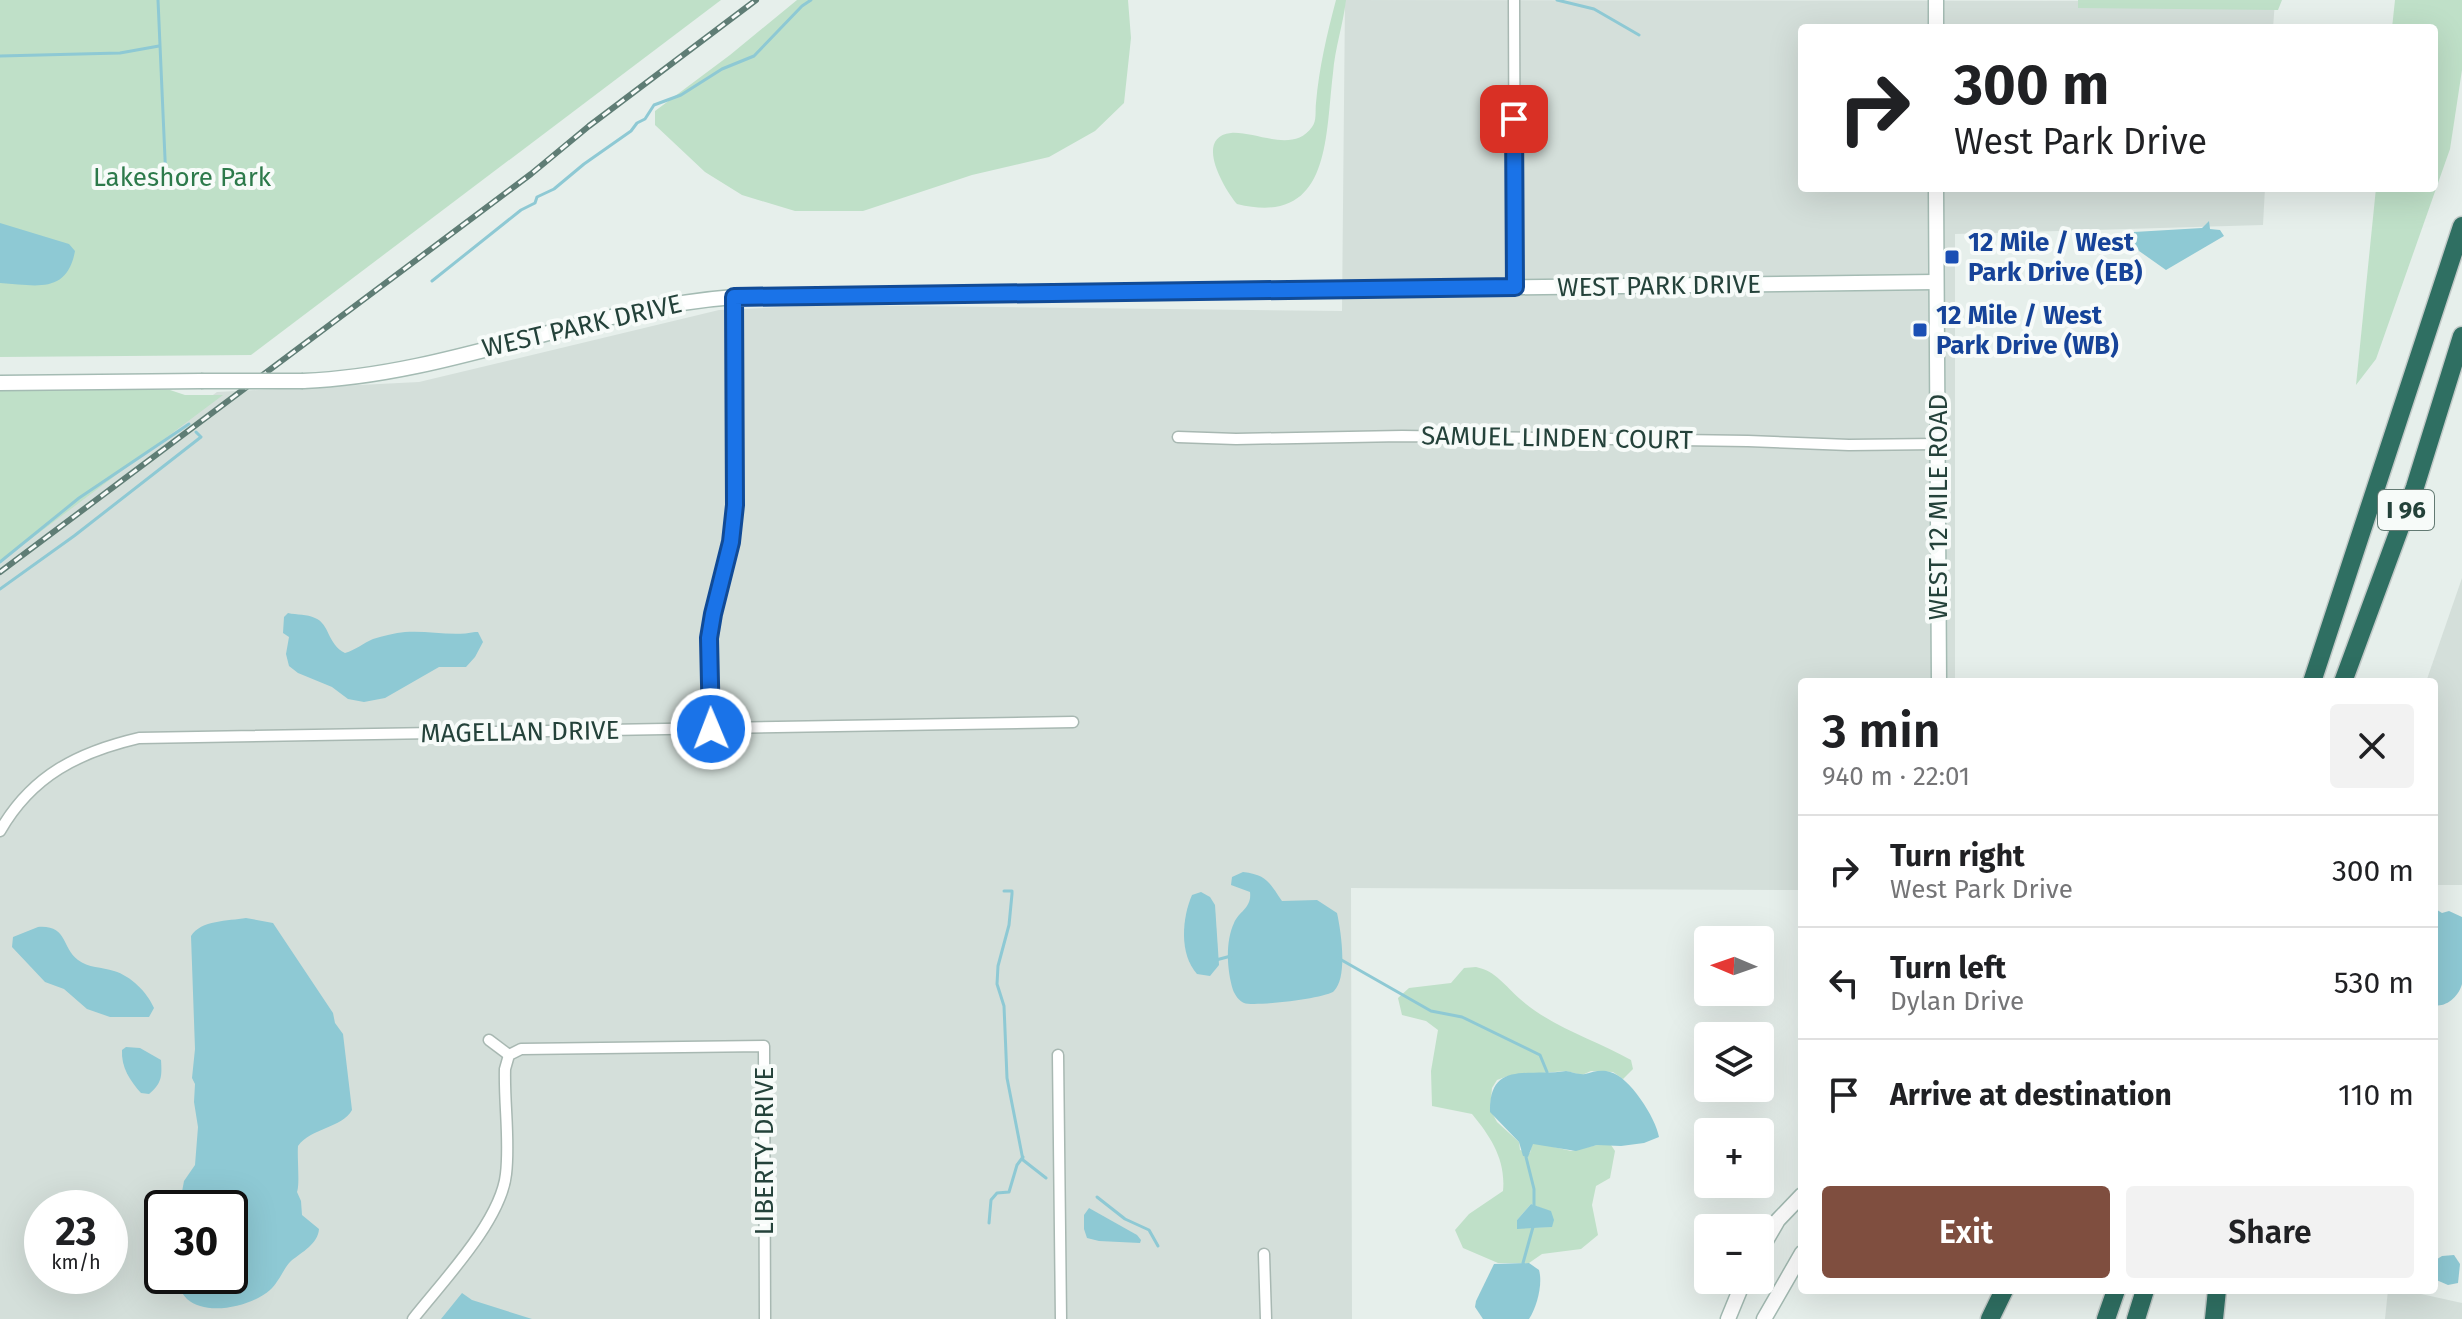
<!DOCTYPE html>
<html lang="en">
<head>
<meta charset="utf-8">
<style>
  :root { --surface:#fff; --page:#f2f2f2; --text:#202124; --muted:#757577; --line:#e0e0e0; --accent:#7f4e3f }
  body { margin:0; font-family:"Fira Sans",sans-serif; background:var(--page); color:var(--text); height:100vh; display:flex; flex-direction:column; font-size:30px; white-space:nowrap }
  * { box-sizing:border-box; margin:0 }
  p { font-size:26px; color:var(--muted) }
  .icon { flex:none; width:44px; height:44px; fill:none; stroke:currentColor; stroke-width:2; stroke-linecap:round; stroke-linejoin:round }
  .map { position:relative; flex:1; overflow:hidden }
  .side { position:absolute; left:1798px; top:678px; width:640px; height:616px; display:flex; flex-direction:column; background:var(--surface); border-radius:8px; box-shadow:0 8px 32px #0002 }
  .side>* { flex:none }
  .top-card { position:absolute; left:1798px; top:24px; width:640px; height:168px; border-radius:8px; box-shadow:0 8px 32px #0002; background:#fff; color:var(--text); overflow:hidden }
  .needle { width:52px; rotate:272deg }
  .controls { position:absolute; left:1694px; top:926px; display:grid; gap:16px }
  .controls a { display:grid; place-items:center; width:80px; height:80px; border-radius:8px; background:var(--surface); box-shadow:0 8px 32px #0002; font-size:40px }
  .speed { position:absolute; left:24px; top:1190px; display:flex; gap:16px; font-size:40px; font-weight:700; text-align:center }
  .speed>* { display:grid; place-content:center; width:104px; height:104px; border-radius:50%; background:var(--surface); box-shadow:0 8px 32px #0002; line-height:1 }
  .speed small { font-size:20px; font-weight:400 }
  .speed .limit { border:4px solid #111; border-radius:12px; background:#fff; color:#111 }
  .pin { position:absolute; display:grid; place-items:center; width:68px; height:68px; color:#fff; margin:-34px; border-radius:16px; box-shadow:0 4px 12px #0006 }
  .me { position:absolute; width:88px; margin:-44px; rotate:359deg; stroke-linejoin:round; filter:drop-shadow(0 0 6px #0008) }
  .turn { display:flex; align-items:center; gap:28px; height:168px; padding:0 24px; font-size:36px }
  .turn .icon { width:104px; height:104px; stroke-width:2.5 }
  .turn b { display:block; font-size:56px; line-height:68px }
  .round { display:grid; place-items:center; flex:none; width:84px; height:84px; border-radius:8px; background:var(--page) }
  .headline { display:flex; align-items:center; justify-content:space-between; height:136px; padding:0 24px }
  h1 { font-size:48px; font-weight:600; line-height:60px }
  .primary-button { display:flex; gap:16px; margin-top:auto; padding:16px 24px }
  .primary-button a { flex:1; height:92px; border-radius:8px; background:var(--accent); color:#fff; font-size:32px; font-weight:600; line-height:92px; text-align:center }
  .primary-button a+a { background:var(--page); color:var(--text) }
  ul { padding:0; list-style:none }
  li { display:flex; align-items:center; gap:24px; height:112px; padding:0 24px; border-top:2px solid var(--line) }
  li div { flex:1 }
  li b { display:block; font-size:30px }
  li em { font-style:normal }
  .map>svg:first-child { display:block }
</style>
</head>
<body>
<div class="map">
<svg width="2462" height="1319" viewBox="0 0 2462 1319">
  <rect width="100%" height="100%" fill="#e6efeb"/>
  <g fill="#d4dfda" fill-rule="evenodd">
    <path d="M1345,0L2275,1L2273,28H1802V188H2265L2263,225L1955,234V682H1802V890L1351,888L1352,1319H0V552L217,392L419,382L719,310L825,305L1342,311ZM42,1208H110V1276H42ZM162,1208H230V1276H162Z"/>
    <polygon points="2462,578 2462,885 2434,885 2434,682 2426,682"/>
    <polygon points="2388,1290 2403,1290 2462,1303 2462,1319 2385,1319"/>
  </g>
  <g fill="#bfe0c8" fill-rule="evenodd">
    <polygon points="0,0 721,0 251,355 0,357"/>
    <polygon points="797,0 1128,0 1131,38 1124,103 1095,131 1049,157 972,175 863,211 795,211 742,195 705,172 655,125 655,111 730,55"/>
    <path d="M1336,0H1346C1343,25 1335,48 1333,73C1325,138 1331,227 1237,204C1225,190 1193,137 1231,133C1256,131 1293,154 1312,127C1317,121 1315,111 1316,103C1319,68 1327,34 1336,0Z"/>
    <polygon points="2078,0 2282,0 2278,10 2078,8"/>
    <polygon points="2395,0 2462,0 2462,70 2450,149 2376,359 2356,385 2376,188 2434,188 2434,28 2392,28"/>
    <polygon points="0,389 170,390 185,395 223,395 0,562"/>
    <path d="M1476,967C1496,971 1505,986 1520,999C1553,1028 1594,1039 1631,1060L1633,1069L1623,1079L1613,1072L1591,1071L1582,1075L1566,1071L1508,1076L1497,1080L1492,1088L1490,1109L1497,1122L1519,1142L1520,1150L1530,1153L1532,1144L1537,1143L1571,1151L1597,1145H1611L1615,1151L1610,1178L1596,1186L1592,1205L1598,1235L1581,1249L1542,1254L1529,1263H1498L1463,1248L1455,1230L1469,1214L1503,1191C1506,1160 1491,1137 1472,1114L1432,1106L1431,1071L1438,1030L1426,1021L1402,1015L1398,998L1409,988L1451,983L1464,968ZM1531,1204L1551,1212V1227L1517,1228V1220Z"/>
  </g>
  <g fill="#8ec9d4">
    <polygon points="2209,221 2210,229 2220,230 2224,236 2166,270 2132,246 2128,239 2134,232 2202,228"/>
    <path d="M0,223L69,244L75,251C67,295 35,285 0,283Z"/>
    <path d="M288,613C297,615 307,614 315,618C330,624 327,644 345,653C356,650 363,643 373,639C383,636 395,633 405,632C428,630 452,637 475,632H478L483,642L475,657L466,667H439L385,698L364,702L348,699L332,687L298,673L289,666L286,654L289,637L283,633L284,617Z"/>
    <path d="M1243,872C1267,875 1269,882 1282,901L1317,900L1337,913C1341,931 1348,977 1334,991C1328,998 1254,1007 1244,1003C1239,1001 1235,995 1233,990C1227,971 1225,942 1234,923C1239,911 1252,908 1250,892L1231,885L1232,877Z"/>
    <path d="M1201,892L1210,897L1215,905L1219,965L1210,976L1197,974C1179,954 1182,918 1192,895Z"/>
    <path d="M2434,908L2442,913L2449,911L2462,917C2462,936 2462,966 2462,984C2459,996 2446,1008 2434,1005Z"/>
    <path d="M246,918L273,923L333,1013L335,1023L343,1034L352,1110C342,1128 311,1128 298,1146C297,1156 300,1185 297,1192L301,1201L302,1215L319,1229C318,1244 302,1252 291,1261C285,1266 279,1282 270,1290C252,1306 207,1317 187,1299C180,1292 179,1285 177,1276H230V1208H179L184,1181L195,1165L198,1127L194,1102L195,1084L192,1078L195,1049L191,936C201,920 228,921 246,918Z"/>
    <path d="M38,927C68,925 61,947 78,960C88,968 102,967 114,971C131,976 147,992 154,1008L149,1017H110L87,1009L64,989L45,982L12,947L13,937Z"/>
    <path d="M126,1047L140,1048L161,1060C162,1076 162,1083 149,1094L141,1093C130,1081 121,1067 122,1050Z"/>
    <path d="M1566,1071C1572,1072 1579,1075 1585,1074C1593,1072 1601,1069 1610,1072C1629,1076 1656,1118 1659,1137L1644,1143L1621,1146L1597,1145L1576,1151L1533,1144L1528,1157L1523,1156L1519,1142L1490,1112C1489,1060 1529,1077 1566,1071Z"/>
    <polygon points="1531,1204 1551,1211 1554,1220 1552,1227 1517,1229 1517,1220"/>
    <polygon points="1089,1208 1137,1235 1141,1240 1140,1243 1099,1241 1087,1238 1084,1229 1084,1215"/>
    <polygon points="2454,1255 2460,1264 2458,1283 2448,1285 2434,1279 2434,1261 2442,1256"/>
    <path d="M1529,1263L1539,1270C1543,1284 1537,1307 1529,1319H1483L1475,1307L1476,1301L1494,1264Z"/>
    <polygon points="462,1293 472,1300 532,1319 441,1319"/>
  </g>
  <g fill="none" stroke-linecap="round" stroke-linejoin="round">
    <g stroke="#8ec9d4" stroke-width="3">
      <polyline points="158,0 166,181"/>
      <polyline points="1557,0 1594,9 1639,35"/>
      <polyline points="0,56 120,53 159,46"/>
      <polyline points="432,281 521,210 535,203 537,197 554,189 584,164 631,131 637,123 645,119 654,105 681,95 722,69 754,56 802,6 811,0"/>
      <polyline points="0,562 79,498 189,424"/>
      <polyline points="0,589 74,536 201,437 196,432"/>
      <polyline points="1004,891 1012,891 1012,894 1009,925 998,966 997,984 1004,1006 1007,1078 1023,1160 1046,1178"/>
      <polyline points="1338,958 1431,1011 1462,1017 1540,1055 1547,1072"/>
      <polyline points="1216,960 1231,956"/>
      <polyline points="1526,1157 1534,1189 1534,1208"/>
      <polyline points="1097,1197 1125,1219 1149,1230 1158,1246"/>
      <polyline points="989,1223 991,1200 997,1193 1009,1192 1017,1165 1023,1157"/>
      <polyline points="1523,1263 1533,1227"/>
    </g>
    <g stroke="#a8b8b2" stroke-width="13">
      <g id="street">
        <polyline points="1514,0 1515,287"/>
        <polyline points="1178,437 1236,439 1402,436 1748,441 1849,445 1937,444"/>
        <polyline points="711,729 709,638 713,614 731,542 735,505 734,297"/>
        <path d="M0,831C32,775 79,752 139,738L1073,722"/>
        <polyline points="489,1040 509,1055"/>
        <polyline points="1058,1055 1061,1319"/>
        <polyline points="1264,1254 1266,1319"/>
        <path d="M413,1319C442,1282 501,1221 506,1174C510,1140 504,1104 505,1069L509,1055L521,1049L764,1046L765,1319"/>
      </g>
    </g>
    <g stroke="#a4bbb3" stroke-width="17">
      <g id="secondary">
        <polyline points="1936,0 1936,28"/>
        <polyline points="1936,188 1939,682"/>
        <path d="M303,381C452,375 586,308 734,297L1935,282"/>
        <polyline points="0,383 201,381"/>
        <polyline points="1760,1251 1778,1220 1802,1195"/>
        <polyline points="1728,1319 1744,1280"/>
        <polyline points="1764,1319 1802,1253"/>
      </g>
    </g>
    <g stroke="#c2cac8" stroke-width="21">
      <g id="highway">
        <polyline points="2312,682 2462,226"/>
        <polyline points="2343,682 2415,487 2462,336"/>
        <polyline points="1990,1319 2004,1290"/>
        <polyline points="2106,1319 2116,1290"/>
        <polyline points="2136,1319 2145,1290"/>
        <polyline points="2214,1319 2217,1290"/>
      </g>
    </g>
    <use href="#street" stroke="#fff" stroke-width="10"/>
    <use href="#secondary" stroke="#fff" stroke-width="14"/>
    <use href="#highway" stroke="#2f6f62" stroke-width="18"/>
    <g stroke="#5f7d75" stroke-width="6">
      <polyline id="rail" points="0,572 531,174 589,126 756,0"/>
    </g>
    <use href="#rail" stroke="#f7fbf9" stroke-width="3" stroke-dasharray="9" stroke-linecap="butt"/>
    <g stroke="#a4bbb3" stroke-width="17" stroke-linecap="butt">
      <polyline id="secondary-bridge" points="201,381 303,381"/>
    </g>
    <use href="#secondary-bridge" stroke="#fff" stroke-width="14"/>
  </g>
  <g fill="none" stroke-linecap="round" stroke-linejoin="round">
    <g stroke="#114b97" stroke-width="20">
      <polyline id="route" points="711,729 709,638 713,614 731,542 735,505 734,297 1515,287 1514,119"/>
    </g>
    <use href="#route" stroke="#1a73e8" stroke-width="14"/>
  </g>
  <g fill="#1a4fb4" stroke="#f7fbf9" stroke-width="3">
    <rect x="1944" y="249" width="16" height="16" rx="4"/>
    <rect x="1912" y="322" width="16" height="16" rx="4"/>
  </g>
  <g text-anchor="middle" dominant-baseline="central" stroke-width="8" stroke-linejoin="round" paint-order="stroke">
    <rect fill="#f7fbf9" stroke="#637a73" stroke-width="2" x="2378" y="490" width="56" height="40" rx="6"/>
    <g font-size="24" font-weight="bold" fill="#24423a">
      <text x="2406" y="510">I 96</text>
    </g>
    <g font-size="26" fill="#2d7a4b" stroke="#f7fbf9">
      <text x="182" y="177">Lakeshore Park</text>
    </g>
    <g font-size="26" font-weight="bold" fill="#164399" stroke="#f7fbf9" text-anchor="start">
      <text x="1968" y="242">12 Mile / West<tspan x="1968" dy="30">Park Drive (EB)</tspan></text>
      <text x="1936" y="315">12 Mile / West<tspan x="1936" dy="30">Park Drive (WB)</tspan></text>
    </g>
    <g font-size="26" fill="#24423a" stroke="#f7fbf9">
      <text transform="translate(1659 286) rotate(-1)">WEST PARK DRIVE</text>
      <text transform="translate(582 326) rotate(-13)">WEST PARK DRIVE</text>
      <text transform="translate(1557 438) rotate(1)">SAMUEL LINDEN COURT</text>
      <text transform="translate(1938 507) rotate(-90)">WEST 12 MILE ROAD</text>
      <text transform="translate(520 732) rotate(-1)">MAGELLAN DRIVE</text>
      <text transform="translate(764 1151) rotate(-90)">LIBERTY DRIVE</text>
    </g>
  </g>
</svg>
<div class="controls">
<a><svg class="needle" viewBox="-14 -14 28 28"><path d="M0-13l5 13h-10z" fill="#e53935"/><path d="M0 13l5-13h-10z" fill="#757577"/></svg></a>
<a><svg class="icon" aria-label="layers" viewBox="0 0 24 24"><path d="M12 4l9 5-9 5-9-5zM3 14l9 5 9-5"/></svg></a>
<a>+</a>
<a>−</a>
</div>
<div class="speed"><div>23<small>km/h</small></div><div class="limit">30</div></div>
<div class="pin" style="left:1514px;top:119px;background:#d93025"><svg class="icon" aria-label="arrive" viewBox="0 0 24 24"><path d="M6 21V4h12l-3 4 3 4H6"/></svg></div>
<svg class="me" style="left:711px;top:729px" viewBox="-20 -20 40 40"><circle r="17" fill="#1a73e8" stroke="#fff" stroke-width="3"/><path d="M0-11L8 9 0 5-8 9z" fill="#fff"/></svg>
<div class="top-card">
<div class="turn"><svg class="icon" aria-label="right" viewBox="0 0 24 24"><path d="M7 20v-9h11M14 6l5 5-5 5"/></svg><div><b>300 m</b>West Park Drive</div></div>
</div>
<section class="side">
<div class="headline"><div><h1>3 min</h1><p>940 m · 22:01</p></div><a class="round"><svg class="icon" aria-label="close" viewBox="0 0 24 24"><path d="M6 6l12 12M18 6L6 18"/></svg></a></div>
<ul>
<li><svg class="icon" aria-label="right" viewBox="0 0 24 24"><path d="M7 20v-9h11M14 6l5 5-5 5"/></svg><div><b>Turn right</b><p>West Park Drive</p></div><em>300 m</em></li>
<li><svg class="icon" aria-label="left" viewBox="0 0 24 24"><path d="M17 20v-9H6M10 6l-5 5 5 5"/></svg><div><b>Turn left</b><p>Dylan Drive</p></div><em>530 m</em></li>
<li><svg class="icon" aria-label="arrive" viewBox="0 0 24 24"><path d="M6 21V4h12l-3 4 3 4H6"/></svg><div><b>Arrive at destination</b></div><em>110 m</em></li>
</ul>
<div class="primary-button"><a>Exit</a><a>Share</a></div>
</section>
</div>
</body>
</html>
